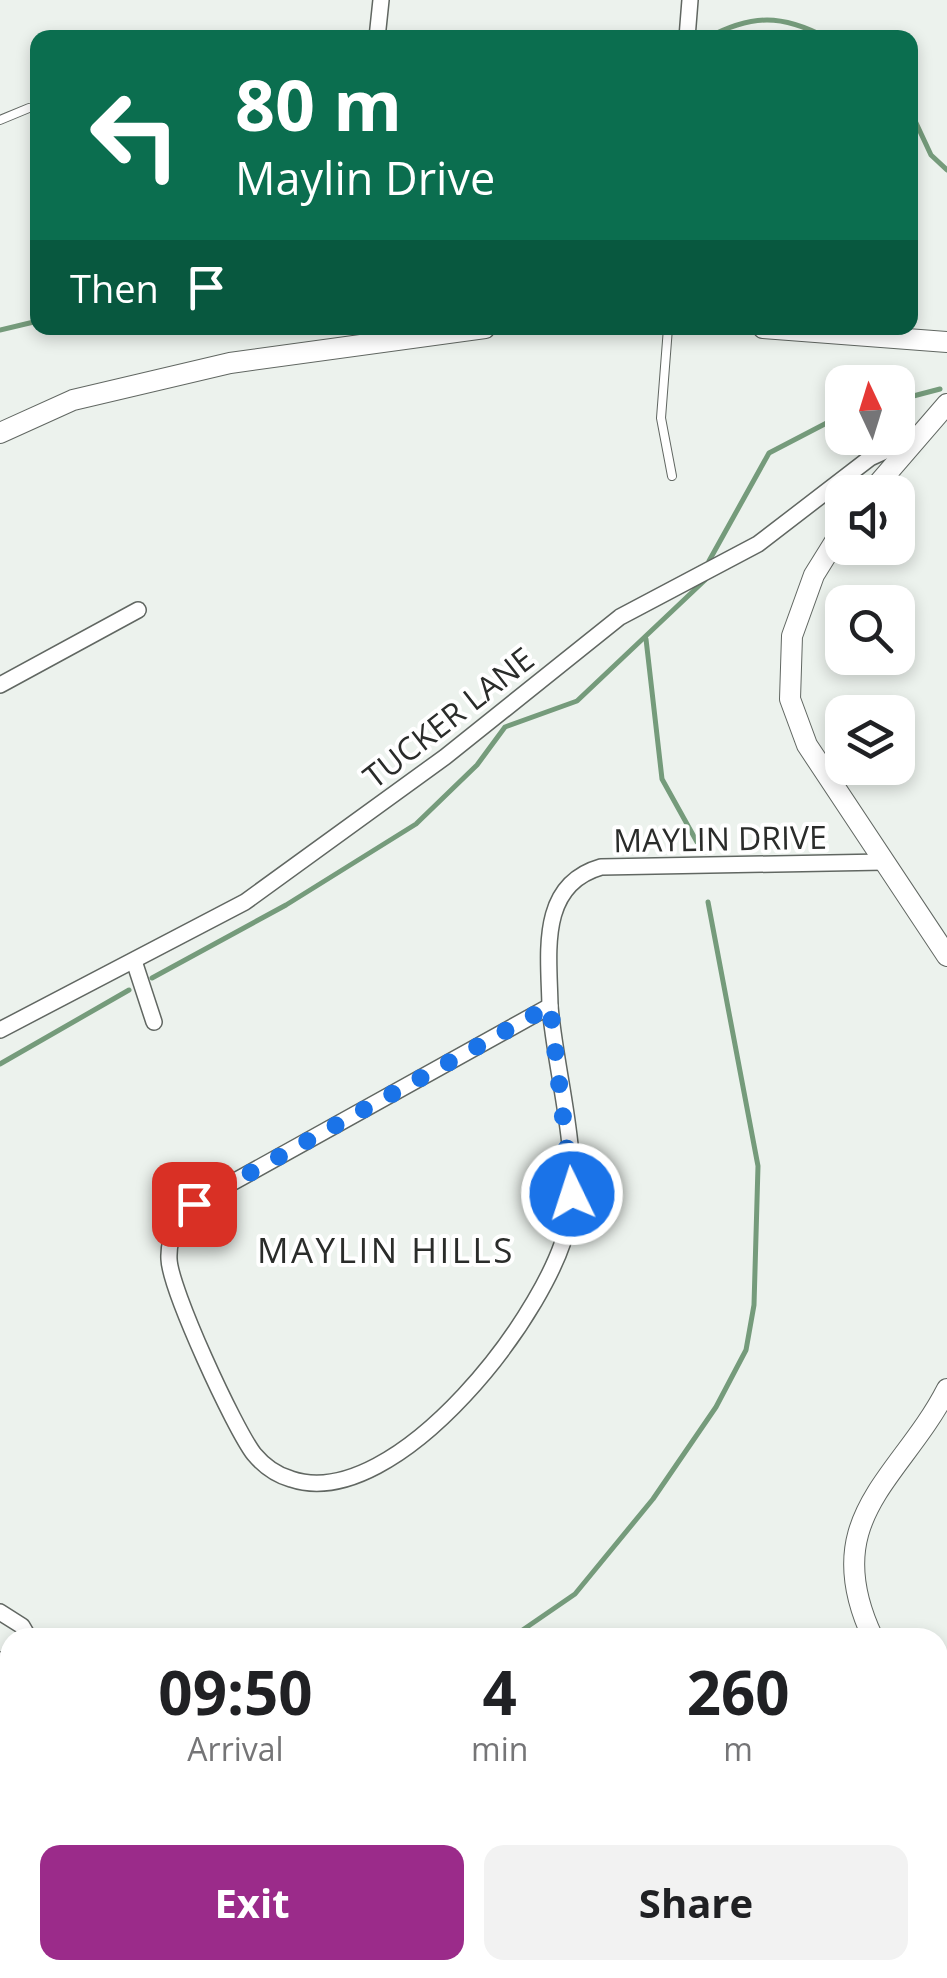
<!DOCTYPE html>
<html lang="en">
<head>
<meta charset="utf-8">
<style>
  :root { --surface:#fff; --page:#f2f2f2; --text:#202124; --muted:#757577; --accent:#9b2b8a }
  body { margin:0; font-family:"Open Sans",sans-serif; background:var(--page); color:var(--text); height:100vh; display:flex; flex-direction:column; font-size:38px; white-space:nowrap }
  * { box-sizing:border-box; margin:0 }
  p { font-size:32px; color:var(--muted) }
  .icon { flex:none; width:55px; height:55px; fill:none; stroke:currentColor; stroke-width:2; stroke-linecap:round; stroke-linejoin:round }
  .map { position:relative; flex:1; overflow:hidden }
  .side { position:absolute; left:0px; top:1628px; width:948px; height:352px; display:flex; flex-direction:column; background:var(--surface); border-radius:30px 30px 0 0; box-shadow:0 5px 15px #0003 }
  .side>* { flex:none }
  .guide { position:absolute; left:30px; top:30px; width:888px; height:305px; border-radius:20px; box-shadow:0 5px 15px #0003; background:#0b6e4f; color:#fff; overflow:hidden }
  .needle { width:65px; rotate:356deg }
  .tools { position:absolute; left:825px; top:365px; display:grid; gap:20px }
  .tools a { display:grid; place-items:center; width:90px; height:90px; border-radius:20px; background:var(--surface); box-shadow:0 5px 15px #0003; font-size:50px }
  .pin { position:absolute; display:grid; place-items:center; width:85px; height:85px; color:#fff; margin:-42px; border-radius:20px; box-shadow:0 5px 15px #0006 }
  .me { position:absolute; width:110px; margin:-55px; rotate:356deg; stroke-linejoin:round; filter:drop-shadow(0 0 8px #0008) }
  .turn { display:flex; align-items:center; gap:35px; height:210px; padding:0 40px; font-size:45px }
  .turn .icon { width:130px; height:130px; stroke-width:2.5 }
  .turn b { display:block; font-size:70px; line-height:85px }
  .then { display:flex; align-items:center; height:95px; padding:0 40px; background:#0003; gap:20px; font-size:38px }
  .eta { display:flex; justify-content:space-evenly; align-items:center; height:170px; text-align:center }
  .eta b { font-size:60px; font-weight:700; line-height:70px }
  .button { display:flex; gap:20px; margin-top:auto; padding:20px 40px }
  .button a { flex:1; height:115px; border-radius:20px; background:var(--accent); color:#fff; font-size:40px; font-weight:700; line-height:115px; text-align:center }
  .button a+a { background:var(--page); color:var(--text) }
  .map>svg:first-child { display:block }
</style>
</head>
<body>
<div class="map">
<svg width="947" height="1978" viewBox="0 0 947 1978">
  <rect width="100%" height="100%" fill="#ecf2ed"/>
  <g fill="none" stroke-linecap="round" stroke-linejoin="round">
    <g stroke="#759b7b" stroke-width="5">
      <path d="M707,38C752,14 782,14 827,38"/>
      <polyline points="910,110 931,155 947,170"/>
      <polyline points="0,330 38,321"/>
      <polyline points="898,400 940,389"/>
      <polyline points="709,561 769,453 842,415"/>
      <polyline points="646,639 662,779 697,842"/>
      <polyline points="152,978 286,905 416,824 477,765 505,727 577,701 705,580"/>
      <polyline points="0,1064 129,990"/>
      <polyline points="511,1638 575,1594 653,1499 716,1407 746,1350 754,1305 758,1166 708,902"/>
    </g>
    <g stroke="#616762" stroke-width="10">
      <g id="service">
        <polyline points="0,120 29,108"/>
        <polyline points="668,328 661,418 672,476"/>
      </g>
    </g>
    <g stroke="#616762" stroke-width="18">
      <g id="minor">
        <polyline points="377,38 381,0"/>
        <polyline points="687,38 690,0"/>
        <polyline points="0,685 138,610"/>
        <polyline points="134,961 154,1022"/>
        <path d="M550,1006C556,1076 580,1149 569,1218C555,1307 396,1515 291,1479C277,1475 264,1466 254,1454C234,1428 170,1289 169,1259C168,1235 180,1215 199,1201Z"/>
        <path d="M550,1006C549,953 538,885 601,867L884,862"/>
        <polyline points="0,1030 245,902 445,757 620,617 758,544 870,458 916,437"/>
        <polyline points="0,1612 22,1626 29,1638"/>
        <polyline points="0,1660 10,1704"/>
      </g>
    </g>
    <g stroke="#616762" stroke-width="22">
      <g id="tertiary">
        <polyline points="763,328 947,342"/>
        <polyline points="0,433 73,400 230,363 485,328"/>
        <polyline points="871,492 947,404"/>
        <polyline points="842,530 814,575 792,636 790,699 807,745 947,956"/>
        <path d="M873,1638C816,1518 901,1479 947,1389"/>
        <polyline points="938,1767 947,1786"/>
      </g>
    </g>
    <use href="#service" stroke="#fff" stroke-width="8"/>
    <use href="#minor" stroke="#fff" stroke-width="15"/>
    <use href="#tertiary" stroke="#fff" stroke-width="20"/>
  </g>
  <g fill="none" stroke-linecap="round" stroke-linejoin="round">
    <polyline stroke="#1a73e8" stroke-width="18" stroke-dasharray="0 32.4" points="194,1204 550,1006 572,1194"/>
  </g>
  <g text-anchor="middle" dominant-baseline="central" stroke-width="8" stroke-linejoin="round" paint-order="stroke">
    <g font-size="32" fill="#2a2c2a" stroke="#fff">
      <text transform="translate(448 717) rotate(-38)">TUCKER LANE</text>
      <text transform="translate(720 838) rotate(-1)">MAYLIN DRIVE</text>
    </g>
    <g font-size="35" letter-spacing="2.5" fill="#2a2c2a" stroke="#fff">
      <text x="386" y="1249">MAYLIN HILLS</text>
    </g>
  </g>
</svg>
<div class="tools">
<a><svg class="needle" viewBox="-14 -14 28 28"><path d="M0-13l5 13h-10z" fill="#e53935"/><path d="M0 13l5-13h-10z" fill="#757577"/></svg></a>
<a><svg class="icon" aria-label="sound" viewBox="0 0 24 24"><path d="M4 9h4l5-4v14l-5-4H4zM17 9q2 3 0 6"/></svg></a>
<a><svg class="icon" aria-label="search" viewBox="0 0 24 24"><circle cx="10" cy="10" r="6"/><path d="M15 15l6 6"/></svg></a>
<a><svg class="icon" aria-label="layers" viewBox="0 0 24 24"><path d="M12 4l9 5-9 5-9-5zM3 14l9 5 9-5"/></svg></a>
</div>
<div class="pin" style="left:194px;top:1204px;background:#d93025"><svg class="icon" aria-label="arrive" viewBox="0 0 24 24"><path d="M6 21V4h12l-3 4 3 4H6"/></svg></div>
<svg class="me" style="left:572px;top:1194px" viewBox="-20 -20 40 40"><circle r="17" fill="#1a73e8" stroke="#fff" stroke-width="3"/><path d="M0-11L8 9 0 5-8 9z" fill="#fff"/></svg>
<div class="guide">
<div class="turn"><svg class="icon" aria-label="left" viewBox="0 0 24 24"><path d="M17 20v-9H6M10 6l-5 5 5 5"/></svg><div><b>80 m</b>Maylin Drive</div></div>
<div class="then">Then<svg class="icon" aria-label="arrive" viewBox="0 0 24 24"><path d="M6 21V4h12l-3 4 3 4H6"/></svg></div>
</div>
<section class="side">
<div class="eta">
<div><b>09:50</b><p>Arrival</p></div>
<div><b>4</b><p>min</p></div>
<div><b>260</b><p>m</p></div>
</div>
<div class="button"><a>Exit</a><a>Share</a></div>
</section>
</div>
</body>
</html>
